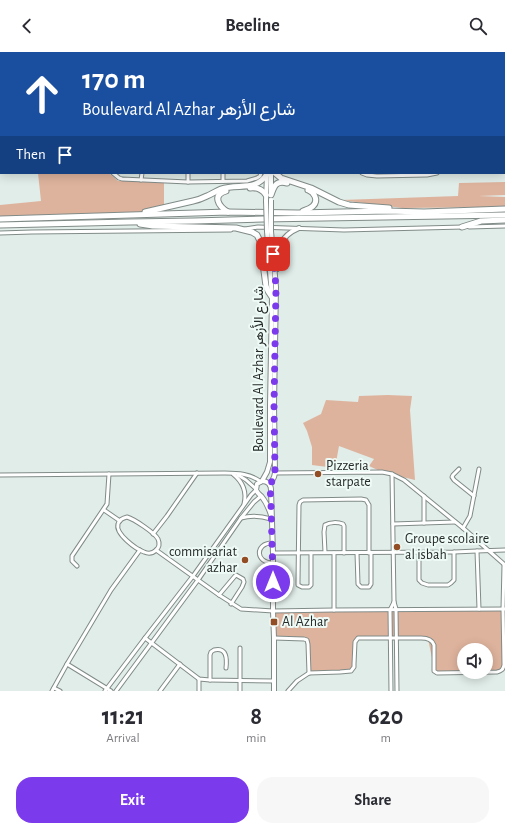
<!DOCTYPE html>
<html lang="en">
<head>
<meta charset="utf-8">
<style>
  :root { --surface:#fff; --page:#f7f7f7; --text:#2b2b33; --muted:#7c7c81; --accent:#7c3aed }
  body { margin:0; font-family:"Alegreya Sans",Vazirmatn,sans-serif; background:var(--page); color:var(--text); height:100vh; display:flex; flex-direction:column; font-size:15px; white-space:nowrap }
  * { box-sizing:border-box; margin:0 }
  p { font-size:13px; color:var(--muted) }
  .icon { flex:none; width:22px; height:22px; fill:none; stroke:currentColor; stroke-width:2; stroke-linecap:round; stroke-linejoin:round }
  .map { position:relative; height:639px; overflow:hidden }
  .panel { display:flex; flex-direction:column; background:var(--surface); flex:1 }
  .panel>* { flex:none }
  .banner { position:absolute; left:0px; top:0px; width:505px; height:122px; box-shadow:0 2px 10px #0003; background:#1a4fa0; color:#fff; overflow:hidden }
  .buttons { position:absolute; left:457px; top:591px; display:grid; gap:8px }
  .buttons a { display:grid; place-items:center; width:36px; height:36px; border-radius:50%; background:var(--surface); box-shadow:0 2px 10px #0003; font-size:20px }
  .pin { position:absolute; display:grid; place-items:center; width:34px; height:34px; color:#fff; margin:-17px; border-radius:8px; box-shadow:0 2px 6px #0006 }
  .me { position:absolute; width:44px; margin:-22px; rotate:0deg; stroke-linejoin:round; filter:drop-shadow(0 0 3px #0008) }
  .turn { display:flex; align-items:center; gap:14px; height:84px; padding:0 16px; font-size:18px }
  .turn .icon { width:52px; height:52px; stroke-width:2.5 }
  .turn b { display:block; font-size:28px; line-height:34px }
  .then { display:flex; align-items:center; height:38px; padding:0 16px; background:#0003; gap:8px; font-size:15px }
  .eta { display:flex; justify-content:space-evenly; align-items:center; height:68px; text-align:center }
  .eta b { font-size:24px; font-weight:700; line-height:28px }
  .cta { display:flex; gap:8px; margin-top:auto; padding:8px 16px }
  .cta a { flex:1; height:46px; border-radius:16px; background:var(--accent); color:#fff; font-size:16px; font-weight:700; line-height:46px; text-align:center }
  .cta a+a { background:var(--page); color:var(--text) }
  header { display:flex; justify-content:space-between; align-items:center; height:52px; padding:0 16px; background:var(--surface); font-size:18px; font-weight:700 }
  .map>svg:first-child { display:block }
</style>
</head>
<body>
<header><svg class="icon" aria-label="back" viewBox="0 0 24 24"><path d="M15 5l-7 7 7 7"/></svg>Beeline<svg class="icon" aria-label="search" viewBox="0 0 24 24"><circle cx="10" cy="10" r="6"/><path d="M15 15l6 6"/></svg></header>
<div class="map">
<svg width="505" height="639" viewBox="0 0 505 639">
  <rect width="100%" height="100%" fill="#e1ede9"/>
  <g fill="#deb39d">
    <polygon points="38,121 109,121 118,129 164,129 164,156 148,160 88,164 0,167 0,153 41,149"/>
    <polygon points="505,130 505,143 479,144 505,145 505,155 402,156 341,148 458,144 459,131"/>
    <polygon points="388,343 412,344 410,358 415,428 382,420 369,414 374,407 339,394 335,416 312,413 312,395 307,379 303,371 321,362 326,348 358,350 359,344"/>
    <polygon points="273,557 503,557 503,620 474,620 486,620 486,598 464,598 464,620 435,620 428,587 357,586 351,619 309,621 307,586 273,585"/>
  </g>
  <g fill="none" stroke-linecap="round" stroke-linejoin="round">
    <g stroke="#808b87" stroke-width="5">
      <g id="street">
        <polyline points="393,0 393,1"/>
        <polyline points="10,1 10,0"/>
        <polyline points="339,1 339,0"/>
        <polyline points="345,1 354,0"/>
        <polyline points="425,1 425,0"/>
        <polyline points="447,1 447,0"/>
        <polyline points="496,1 505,1"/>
        <polyline points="0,21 1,21"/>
        <polyline points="504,31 505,31"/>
        <polyline points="0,50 1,50"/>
        <polyline points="113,121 119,126 122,127 188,130 247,129 257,126 260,124 261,121"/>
        <polyline points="188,121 188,130"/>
        <polyline points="362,121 367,123 377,124 427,123 437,121"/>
        <polyline points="141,128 142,121"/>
        <polyline points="223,129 223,121"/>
        <polyline points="469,175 505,174"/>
        <polyline points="245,177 258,175 344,178 463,175"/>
        <polyline points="0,181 32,180 231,178"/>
        <polyline points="459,417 453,423 452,425 454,428 474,444"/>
        <polyline points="275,421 382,420 392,422 404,428 463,476 505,513"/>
        <path d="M233,422C243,430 247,440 244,452"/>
        <polyline points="392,422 394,550 396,557 397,639"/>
        <path d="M0,423L225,421C238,421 251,422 261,430"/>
        <polyline points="238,423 246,428 256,437"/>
        <polyline points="104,458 120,469"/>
        <path d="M127,465C134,467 155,481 158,487C162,496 153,504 144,500C136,497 115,482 118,472C119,468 123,466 127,465Z"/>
        <path d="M241,466C252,463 261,464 271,467"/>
        <polyline points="424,471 424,444"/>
        <polyline points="393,472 455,470"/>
        <polyline points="463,476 470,464 479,417"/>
        <polyline points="153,482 167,464 197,421"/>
        <path d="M272,491C255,491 255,511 273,511"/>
        <polyline points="156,498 219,543 241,557 273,559 334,558 505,557"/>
        <polyline points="477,499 479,557"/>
        <path d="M325,500L324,480L325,473C330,470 338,470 343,472L344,474V501"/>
        <polyline points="273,501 454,500 477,499 505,498"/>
        <polyline points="311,501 311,533 309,535 302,535 298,533 298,530 299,453 300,450 303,448 361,447 366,448 369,453 369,501"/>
        <polyline points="334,501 334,558"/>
        <polyline points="357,501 358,532 361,535 369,535 371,532 371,501"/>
        <polyline points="419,501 419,528 422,531 428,533 448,533 451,531 454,528 454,500"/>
        <polyline points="77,514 72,509 72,504 107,452 109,422"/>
        <polyline points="219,543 235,524 236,523 243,527 244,530 242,535 231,552"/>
        <polyline points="145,586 199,627 210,628 274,629"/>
        <polyline points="274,586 304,587 307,588 308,592 309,621"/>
        <polyline points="67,612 111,639"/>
        <polyline points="199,627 199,639"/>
        <path d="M210,628V603L211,600L214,598C227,595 227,607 226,616"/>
        <polyline points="54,636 60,639"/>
        <polyline points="52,639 67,612 111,538 140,498"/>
        <polyline points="105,639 145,586 193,524 251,443 256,438"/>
        <polyline points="116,639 198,528 241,466 254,450 261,444"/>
        <polyline points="160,639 180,612"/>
        <polyline points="240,639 240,596"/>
        <path d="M288,639L297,629L309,621L340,620L351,619L354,615V612L355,590L358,586H421C427,586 432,587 434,593V619L437,621L497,620C501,619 503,618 504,613L503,557L504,513"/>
        <polyline points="391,639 390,558 394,550"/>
      </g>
    </g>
    <g stroke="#808b87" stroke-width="6">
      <g id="secondary">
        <polyline points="91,1 91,0"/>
        <polyline points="97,1 97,0"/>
        <polyline points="267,1 267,0"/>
        <polyline points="273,1 273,0"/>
        <polyline points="0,119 1,119"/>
        <polyline points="271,141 271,121"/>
        <polyline points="266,149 267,121"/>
        <path d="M277,217C276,197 280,184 299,176"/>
        <polyline points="262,429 267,420 270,410 270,353 272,245 267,179"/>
        <polyline points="270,433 274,425 275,421 274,353 276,235 271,179"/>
        <path d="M271,463C269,457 266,450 262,445C260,443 258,442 256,438L257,432L262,429C267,429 271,432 271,438L273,501V559L274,586V639"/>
      </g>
    </g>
    <g stroke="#808b87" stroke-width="7">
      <g id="highway">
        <polyline points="275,121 281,126 311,136 339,150 349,153 389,156"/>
        <path d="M250,136C257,135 262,137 266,143"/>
        <path d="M226,139C212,143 218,154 228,160"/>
        <path d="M271,143C274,134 276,128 287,131"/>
        <path d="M303,159C306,158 310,157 313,154C319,148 314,140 308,138"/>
        <path d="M145,160L193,149C198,148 203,146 207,144C212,142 216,139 221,137C238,131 256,140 267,122"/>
        <polyline points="0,167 228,160 298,161 387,159 424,160 505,157"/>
        <polyline points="140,172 153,174 236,176 252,180 257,183 260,189 266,234 268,239 272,245"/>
        <polyline points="0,173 129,170 194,169 263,167 505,163"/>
        <polyline points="462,175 481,169 505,168"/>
      </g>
    </g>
    <use href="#street" stroke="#fff" stroke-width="3"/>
    <use href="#secondary" stroke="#fff" stroke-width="4"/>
    <use href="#highway" stroke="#fff" stroke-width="5"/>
    <g stroke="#808b87" stroke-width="6" stroke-linecap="butt">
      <g id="secondary-bridge">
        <polyline points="271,148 271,179"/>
        <polyline points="266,149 267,179"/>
      </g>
    </g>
    <use href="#secondary-bridge" stroke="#fff" stroke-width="4"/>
  </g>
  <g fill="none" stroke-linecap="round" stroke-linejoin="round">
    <polyline stroke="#7c3aed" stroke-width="7" stroke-dasharray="0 12.6" points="273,530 271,452 270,433 274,425 275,421 274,353 276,235 273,202"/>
  </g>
  <g fill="#934d25" stroke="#eefaf6" stroke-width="1.5">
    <circle cx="318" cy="422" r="4"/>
    <circle cx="397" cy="495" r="4"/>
    <circle cx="245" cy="508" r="4"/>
    <rect x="270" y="566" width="8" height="8" rx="2"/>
  </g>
  <g text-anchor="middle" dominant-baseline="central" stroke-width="4" stroke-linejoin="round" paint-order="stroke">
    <g font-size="14" fill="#262a29" stroke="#eefaf6">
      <text transform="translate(259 317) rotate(-90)">Boulevard Al Azhar شارع الأزهر</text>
    </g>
    <g font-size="14" fill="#262a29" stroke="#eefaf6" text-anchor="start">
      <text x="326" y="414">Pizzeria<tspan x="326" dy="16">starpate</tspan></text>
      <text x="405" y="487">Groupe scolaire<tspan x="405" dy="16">al isbah</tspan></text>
      <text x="237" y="500" text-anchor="end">commisariat<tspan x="237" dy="16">azhar</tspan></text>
      <text x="282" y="570">Al Azhar</text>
    </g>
  </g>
</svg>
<div class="buttons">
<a><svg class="icon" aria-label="sound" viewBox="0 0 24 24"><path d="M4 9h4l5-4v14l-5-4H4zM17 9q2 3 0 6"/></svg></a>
</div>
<div class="pin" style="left:273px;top:202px;background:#d93025"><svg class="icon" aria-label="arrive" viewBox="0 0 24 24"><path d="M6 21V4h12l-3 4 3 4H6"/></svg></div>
<svg class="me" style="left:273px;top:530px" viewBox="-20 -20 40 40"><circle r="17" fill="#7c3aed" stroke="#fff" stroke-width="3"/><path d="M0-11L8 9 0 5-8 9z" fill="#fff"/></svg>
<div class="banner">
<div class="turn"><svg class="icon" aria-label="ahead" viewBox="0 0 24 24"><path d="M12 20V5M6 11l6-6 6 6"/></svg><div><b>170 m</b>Boulevard Al Azhar شارع الأزهر</div></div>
<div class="then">Then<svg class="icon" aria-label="arrive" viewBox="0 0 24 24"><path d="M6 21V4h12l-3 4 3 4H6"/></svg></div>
</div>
</div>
<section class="panel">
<div class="eta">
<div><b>11:21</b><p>Arrival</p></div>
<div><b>8</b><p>min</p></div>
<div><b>620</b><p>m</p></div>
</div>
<div class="cta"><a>Exit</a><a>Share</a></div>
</section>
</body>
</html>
